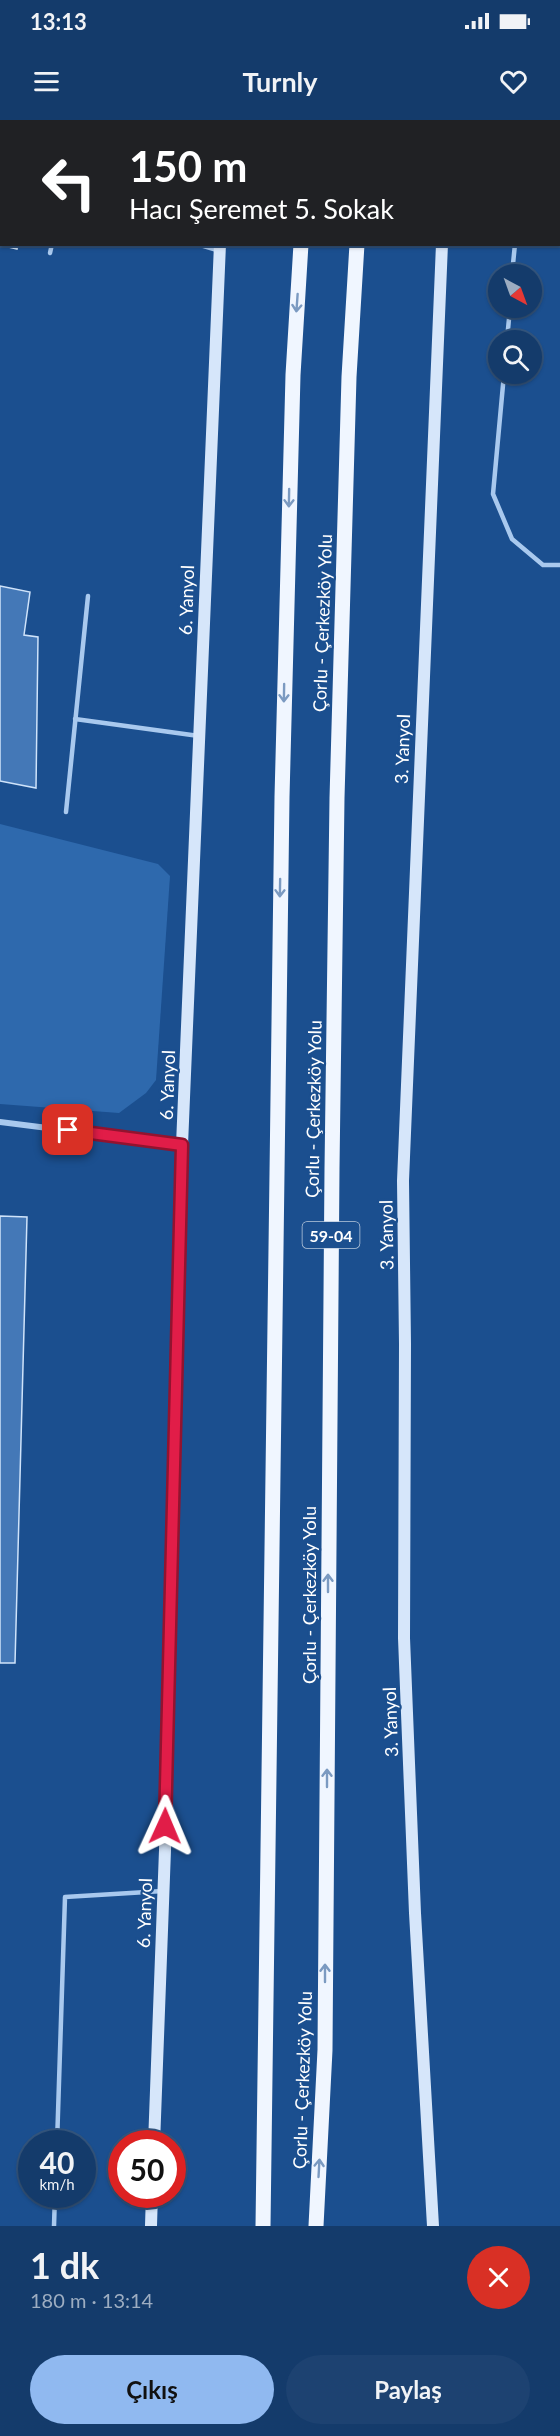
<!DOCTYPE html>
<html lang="tr">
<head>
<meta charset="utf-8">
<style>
  :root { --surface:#143b6b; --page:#1d4271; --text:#f1f3f6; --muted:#9dadc1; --line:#33557e; --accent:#90b9f0 }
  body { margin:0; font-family:Lato,sans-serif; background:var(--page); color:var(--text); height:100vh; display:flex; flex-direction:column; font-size:22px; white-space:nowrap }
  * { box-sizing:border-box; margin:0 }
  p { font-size:20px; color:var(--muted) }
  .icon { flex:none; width:33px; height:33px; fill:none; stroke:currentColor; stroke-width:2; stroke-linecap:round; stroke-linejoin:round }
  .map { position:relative; height:2106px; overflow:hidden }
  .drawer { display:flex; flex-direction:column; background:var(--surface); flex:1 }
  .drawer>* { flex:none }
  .guide { position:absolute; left:0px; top:0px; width:561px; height:126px; box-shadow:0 2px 4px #0004,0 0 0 2px var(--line); background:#202124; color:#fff; overflow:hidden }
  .needle { width:39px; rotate:139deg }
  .fabs { position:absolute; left:488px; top:144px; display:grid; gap:12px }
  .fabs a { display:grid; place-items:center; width:54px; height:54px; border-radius:50%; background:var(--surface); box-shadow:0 2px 4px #0004,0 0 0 2px var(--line); font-size:30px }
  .speed { position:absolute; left:18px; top:2010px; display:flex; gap:12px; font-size:30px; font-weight:700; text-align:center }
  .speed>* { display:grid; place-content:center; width:78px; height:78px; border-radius:50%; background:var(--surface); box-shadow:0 2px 4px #0004,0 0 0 2px var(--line); line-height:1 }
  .speed small { font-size:15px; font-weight:400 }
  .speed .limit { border:9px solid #d22; background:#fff; color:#111 }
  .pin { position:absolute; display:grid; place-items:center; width:51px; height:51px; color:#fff; margin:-26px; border-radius:12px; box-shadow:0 3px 9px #0006 }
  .me { position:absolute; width:66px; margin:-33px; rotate:1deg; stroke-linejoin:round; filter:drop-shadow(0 0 4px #0008) }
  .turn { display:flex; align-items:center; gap:21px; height:126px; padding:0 30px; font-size:27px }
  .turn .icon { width:78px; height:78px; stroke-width:2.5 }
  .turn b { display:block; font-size:42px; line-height:51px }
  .round { display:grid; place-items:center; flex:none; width:63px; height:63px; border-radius:32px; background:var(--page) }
  .head { display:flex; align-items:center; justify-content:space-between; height:102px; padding:0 30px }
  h1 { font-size:36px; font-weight:700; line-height:45px }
  .action { display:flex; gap:12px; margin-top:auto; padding:12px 30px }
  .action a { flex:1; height:69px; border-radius:36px; background:var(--accent); color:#111; font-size:24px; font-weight:700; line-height:69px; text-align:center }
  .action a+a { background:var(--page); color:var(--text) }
  .status { display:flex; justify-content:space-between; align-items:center; height:42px; padding:0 30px; background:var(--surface); direction:ltr }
  .status svg { height:16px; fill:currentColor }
  header { display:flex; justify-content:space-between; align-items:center; height:78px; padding:0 30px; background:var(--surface); font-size:27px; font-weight:700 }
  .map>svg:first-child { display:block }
</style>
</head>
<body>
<div class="status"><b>13:13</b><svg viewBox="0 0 49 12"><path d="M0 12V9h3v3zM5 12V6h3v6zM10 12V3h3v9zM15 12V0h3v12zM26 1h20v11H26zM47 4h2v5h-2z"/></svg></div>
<header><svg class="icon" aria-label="menu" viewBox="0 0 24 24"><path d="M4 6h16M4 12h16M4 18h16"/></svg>Turnly<svg class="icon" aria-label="heart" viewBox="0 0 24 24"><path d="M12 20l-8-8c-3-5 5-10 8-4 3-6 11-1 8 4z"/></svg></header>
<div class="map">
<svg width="560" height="2106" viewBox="0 0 560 2106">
  <rect width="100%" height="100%" fill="#1b4f8f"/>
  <polygon fill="#2e69ad" points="0,704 158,744 170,756 156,960 146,973 119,993 0,984"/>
  <g fill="#4478b7" stroke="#cfe3fa" stroke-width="1.5">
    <polygon points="0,0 48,0 2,2 2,124 18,124 17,129 0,125"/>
    <polygon points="0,466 30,472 24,515 38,517 36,668 0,661"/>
    <polygon points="0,1096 27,1097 15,1543 0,1543"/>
  </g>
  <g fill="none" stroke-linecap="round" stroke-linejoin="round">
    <g stroke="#a9c9ee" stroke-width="4.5">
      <polyline points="86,2 86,0"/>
      <polyline points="526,2 526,0"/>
      <polyline points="197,124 217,130"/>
      <polyline points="50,133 52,124"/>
      <polyline points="512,154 515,124"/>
      <polyline points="507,220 510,188"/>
      <polyline points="504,254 493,374 512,419 543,445 560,445"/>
      <polyline points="75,599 199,616"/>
      <polyline points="66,692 88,476"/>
      <polyline points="57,2024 65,1777 163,1771"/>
      <polyline points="54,2106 55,2074"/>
    </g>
    <polyline stroke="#a9c9ee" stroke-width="6" points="0,1002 182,1025"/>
    <g stroke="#d6e6fa" stroke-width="12">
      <polyline points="221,2 221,0"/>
      <polyline points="449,2 449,0"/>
      <polyline points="154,2024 165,1730 182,1025 220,124"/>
      <polyline points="151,2106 152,2074"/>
      <polyline points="433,2106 415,1793 404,1518 405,1224 403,1061 442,124"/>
    </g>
    <g stroke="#f0f6ff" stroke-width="15">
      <polyline points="310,2 310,0"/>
      <polyline points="365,2 365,0"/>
      <polyline points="263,2106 282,677 293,255 301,124"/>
      <polyline points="316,2106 325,1930 332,1049 337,678 349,257 357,124"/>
    </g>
  </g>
  <defs><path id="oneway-shaft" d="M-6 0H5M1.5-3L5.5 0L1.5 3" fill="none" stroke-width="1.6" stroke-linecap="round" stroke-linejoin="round" transform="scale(1.5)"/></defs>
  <g stroke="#7b9ac1">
    <use href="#oneway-shaft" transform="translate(297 183) rotate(94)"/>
    <use href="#oneway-shaft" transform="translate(289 378) rotate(91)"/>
    <use href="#oneway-shaft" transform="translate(284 573) rotate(91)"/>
    <use href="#oneway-shaft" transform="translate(280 768) rotate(91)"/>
    <use href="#oneway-shaft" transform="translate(328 1463) rotate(-90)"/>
    <use href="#oneway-shaft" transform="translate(327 1658) rotate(-90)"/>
    <use href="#oneway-shaft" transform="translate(325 1853) rotate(-90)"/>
    <use href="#oneway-shaft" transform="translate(319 2048) rotate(-87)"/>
  </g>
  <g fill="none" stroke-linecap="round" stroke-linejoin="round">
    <g stroke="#92132f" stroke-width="15">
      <polyline id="route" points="68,1010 182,1025 165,1706"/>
    </g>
    <use href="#route" stroke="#e11d48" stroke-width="10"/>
  </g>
  <g text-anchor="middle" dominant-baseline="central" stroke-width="4.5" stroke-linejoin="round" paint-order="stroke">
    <rect fill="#1b4f8f" stroke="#bbcadd" stroke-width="1.5" x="302.5" y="1102" width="57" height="26" rx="4.5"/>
    <g font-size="16" font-weight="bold" fill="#fff">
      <text x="331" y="1115">59-04</text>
    </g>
    <g font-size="18" fill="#fff" stroke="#1b4f8f">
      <text transform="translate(186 480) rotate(-88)">6. Yanyol</text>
      <text transform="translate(322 503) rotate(-88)">Çorlu - Çerkezköy Yolu</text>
      <text transform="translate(402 629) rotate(-88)">3. Yanyol</text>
      <text transform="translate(167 965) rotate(-88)">6. Yanyol</text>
      <text transform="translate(313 989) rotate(-89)">Çorlu - Çerkezköy Yolu</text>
      <text transform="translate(386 1115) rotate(-91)">3. Yanyol</text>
      <text transform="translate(309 1475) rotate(-90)">Çorlu - Çerkezköy Yolu</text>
      <text transform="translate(390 1602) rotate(-92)">3. Yanyol</text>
      <text transform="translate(144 1793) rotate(-88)">6. Yanyol</text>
      <text transform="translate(302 1960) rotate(-88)">Çorlu - Çerkezköy Yolu</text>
    </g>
  </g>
</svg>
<div class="fabs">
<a><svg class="needle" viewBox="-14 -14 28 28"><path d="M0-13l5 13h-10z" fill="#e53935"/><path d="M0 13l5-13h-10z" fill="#9dadc1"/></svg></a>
<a><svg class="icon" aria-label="search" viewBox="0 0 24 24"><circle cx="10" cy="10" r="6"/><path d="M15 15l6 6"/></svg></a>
</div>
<div class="speed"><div>40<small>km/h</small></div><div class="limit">50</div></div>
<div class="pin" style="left:68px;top:1010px;background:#d93025"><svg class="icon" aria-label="arrive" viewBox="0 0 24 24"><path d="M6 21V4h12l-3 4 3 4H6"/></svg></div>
<svg class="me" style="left:165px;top:1706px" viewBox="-20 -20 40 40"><path d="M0-17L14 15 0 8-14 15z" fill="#e11d48" stroke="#fff" stroke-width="4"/></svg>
<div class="guide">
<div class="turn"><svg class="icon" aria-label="left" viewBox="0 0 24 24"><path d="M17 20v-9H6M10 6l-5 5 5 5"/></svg><div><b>150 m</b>Hacı Şeremet 5. Sokak</div></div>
</div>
</div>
<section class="drawer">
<div class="head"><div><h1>1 dk</h1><p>180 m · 13:14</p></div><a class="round" style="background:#d93025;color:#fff"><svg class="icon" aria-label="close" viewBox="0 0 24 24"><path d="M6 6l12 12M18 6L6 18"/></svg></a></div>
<div class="action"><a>Çıkış</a><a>Paylaş</a></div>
</section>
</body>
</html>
